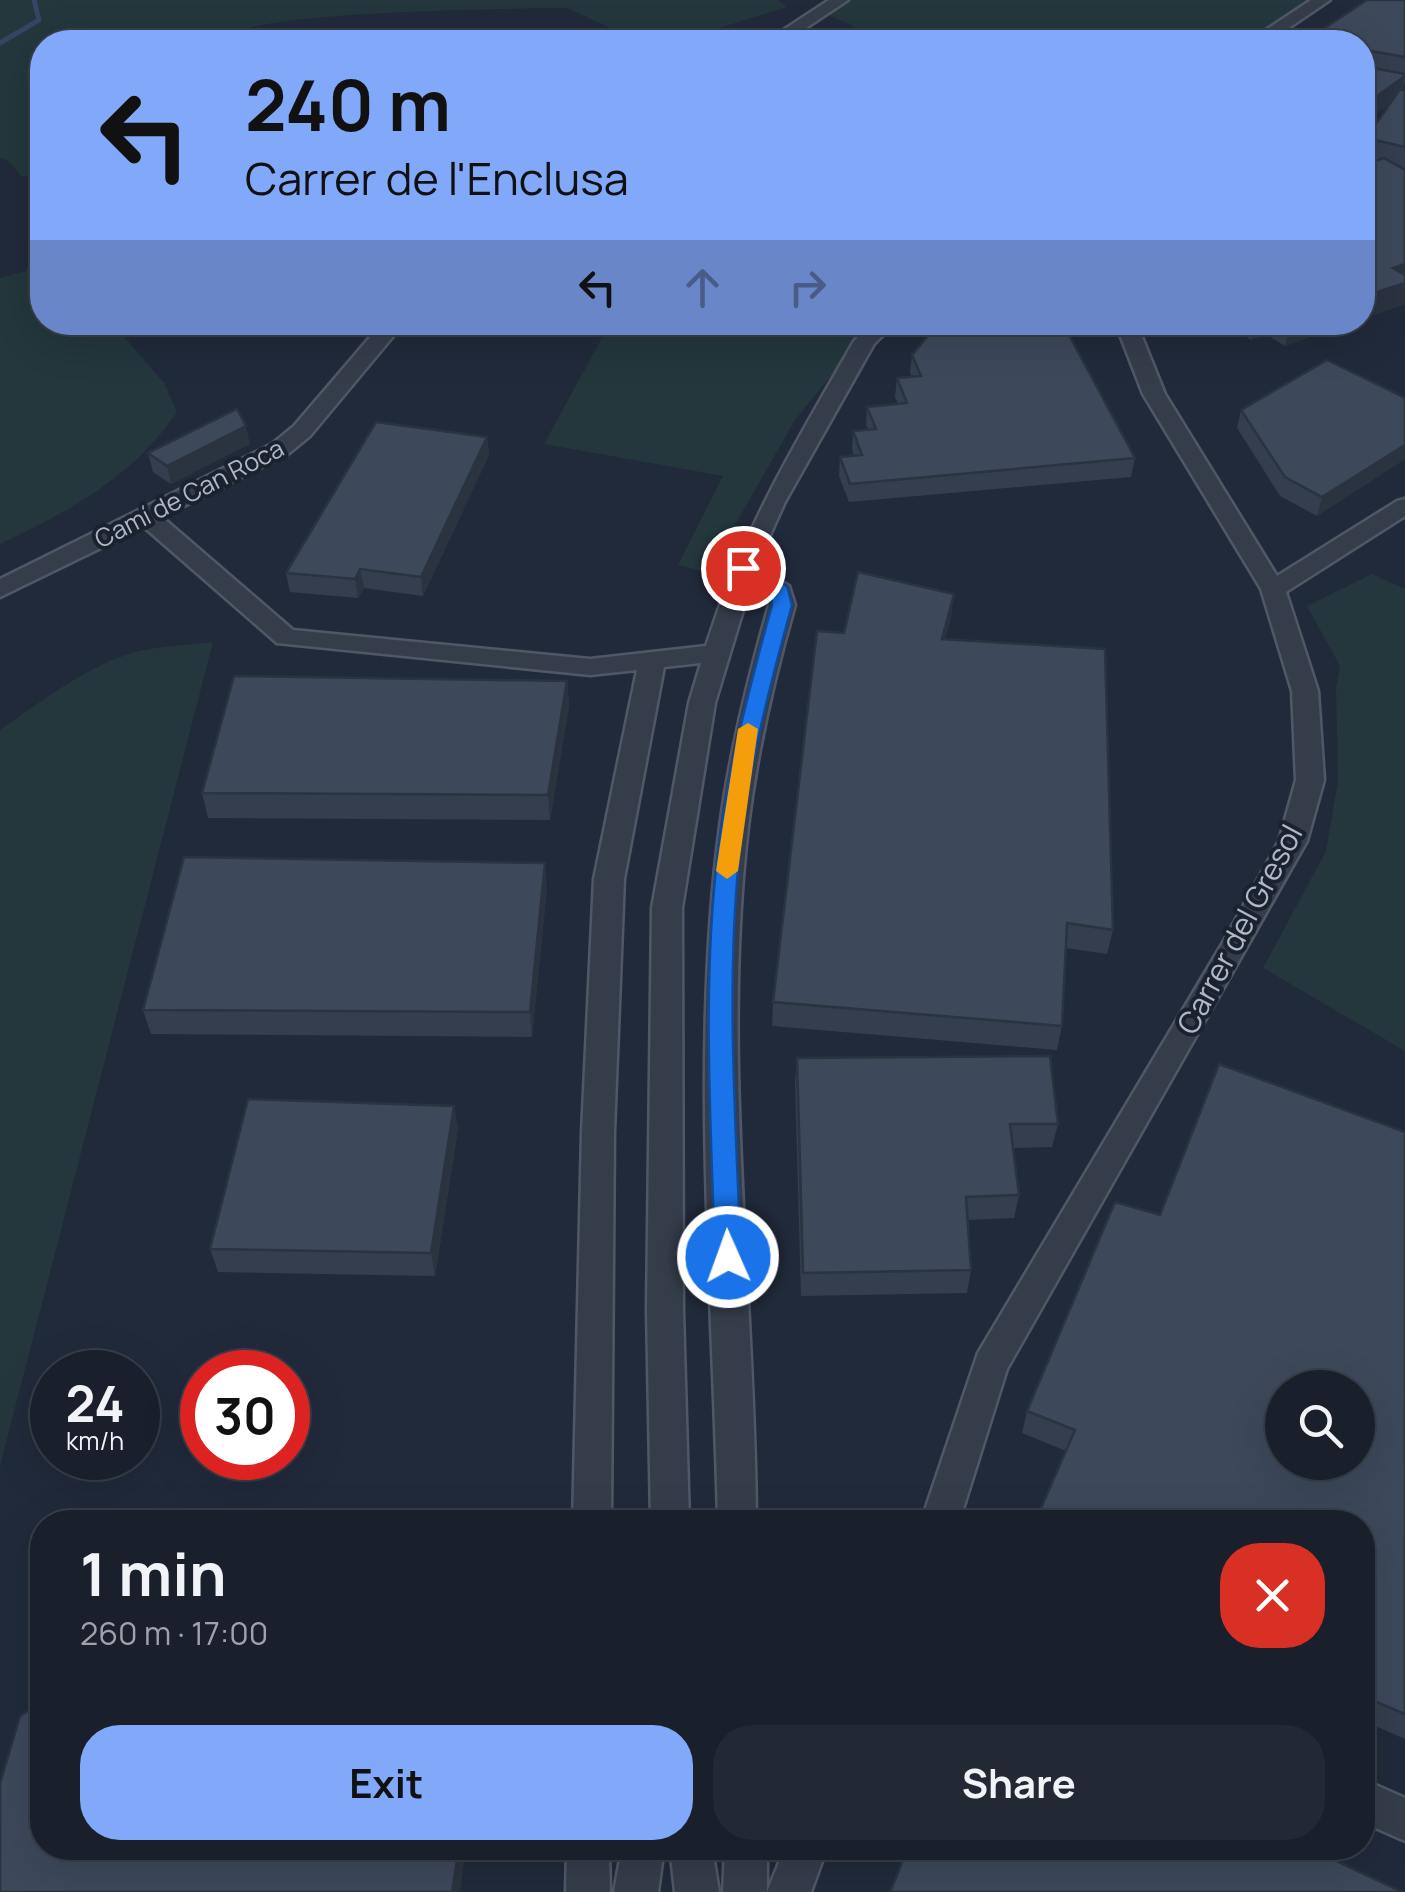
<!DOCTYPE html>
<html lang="en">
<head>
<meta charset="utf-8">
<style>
  :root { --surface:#19202c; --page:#222834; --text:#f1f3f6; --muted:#9fa3a9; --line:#373e48; --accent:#82a8fa }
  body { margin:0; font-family:Manrope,sans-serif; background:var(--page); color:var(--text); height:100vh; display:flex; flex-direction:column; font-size:38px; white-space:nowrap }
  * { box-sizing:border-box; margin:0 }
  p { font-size:32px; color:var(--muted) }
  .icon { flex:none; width:55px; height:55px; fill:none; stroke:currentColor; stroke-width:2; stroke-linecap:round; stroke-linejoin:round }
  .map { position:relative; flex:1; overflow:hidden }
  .details { position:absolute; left:30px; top:1510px; width:1345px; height:350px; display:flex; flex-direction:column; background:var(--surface); border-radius:40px; box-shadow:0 10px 40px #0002,0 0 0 2px var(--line) }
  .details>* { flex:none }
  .top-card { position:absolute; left:30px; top:30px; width:1345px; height:305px; border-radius:40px; box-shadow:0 10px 40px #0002,0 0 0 2px var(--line); background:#82a8fa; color:#111; overflow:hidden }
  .tools { position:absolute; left:1265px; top:1370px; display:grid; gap:20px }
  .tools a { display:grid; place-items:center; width:110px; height:110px; border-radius:50%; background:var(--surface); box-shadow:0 10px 40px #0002,0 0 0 2px var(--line); font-size:50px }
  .speed { position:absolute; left:30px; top:1350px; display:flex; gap:20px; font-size:50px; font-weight:700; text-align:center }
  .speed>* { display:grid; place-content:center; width:130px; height:130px; border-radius:50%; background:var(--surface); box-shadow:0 10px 40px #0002,0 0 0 2px var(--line); line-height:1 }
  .speed small { font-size:25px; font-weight:400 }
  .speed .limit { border:15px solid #d22; background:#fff; color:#111 }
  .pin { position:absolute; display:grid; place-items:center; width:85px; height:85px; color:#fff; margin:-42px; border:5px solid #fff; border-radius:50%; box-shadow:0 2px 10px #0007 }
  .me { position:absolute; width:110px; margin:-55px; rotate:358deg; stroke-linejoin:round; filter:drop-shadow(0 0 8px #0008) }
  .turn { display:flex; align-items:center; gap:35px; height:210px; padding:0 50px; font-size:45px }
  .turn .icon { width:130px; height:130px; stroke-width:2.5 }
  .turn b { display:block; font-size:70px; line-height:85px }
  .lanes { display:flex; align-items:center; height:95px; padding:0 50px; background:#0003; justify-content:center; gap:50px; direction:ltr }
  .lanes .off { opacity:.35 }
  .round { display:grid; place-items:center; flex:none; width:105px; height:105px; border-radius:40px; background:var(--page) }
  .overview { display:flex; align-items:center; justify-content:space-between; height:170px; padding:0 50px }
  h1 { font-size:60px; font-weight:700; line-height:75px }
  .cta { display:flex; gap:20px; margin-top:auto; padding:20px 50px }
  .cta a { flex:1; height:115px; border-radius:40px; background:var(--accent); color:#111; font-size:40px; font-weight:700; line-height:115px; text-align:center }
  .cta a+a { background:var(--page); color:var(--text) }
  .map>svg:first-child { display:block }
</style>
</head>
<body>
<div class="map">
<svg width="1405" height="1892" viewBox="0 0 1405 1892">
  <rect width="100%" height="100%" fill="#212a3b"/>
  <g fill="#23373c">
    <path d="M0,0H778L787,7L693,36L667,38L619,32L567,8H542C492,10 237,11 216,42H42V125L29,133L42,158V176H21L9,161L0,158Z"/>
    <polygon points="844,0 1311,0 1246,42 888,42 828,15"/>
    <path d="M42,242V322L112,323L164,383L177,412C133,477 70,511 0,544V278L26,271L35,248Z"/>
    <polygon points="610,323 874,323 795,420 728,537 722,540 710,573 678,565 723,476 544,444"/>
    <polygon points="1372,574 1405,589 1405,1051 1263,968 1326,851 1338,780 1336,688 1340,666 1307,606"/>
    <path d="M213,642L0,1466V730C41,702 86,666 135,652C160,646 187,645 213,642Z"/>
  </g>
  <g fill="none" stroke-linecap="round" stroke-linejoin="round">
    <polyline stroke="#354563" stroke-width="5" points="0,43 39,20 34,0"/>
    <g stroke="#505766" stroke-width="5">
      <g id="minor">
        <polygon points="829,0 848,0 785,42 765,42"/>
        <polygon points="1311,0 1330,0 1268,42 1248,42"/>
        <path d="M383,322H405L310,436L288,454L162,517L293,630L590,659L706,646C743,529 794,446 854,341L873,322H896L874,344L785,502L756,566L789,586L795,605C774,678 757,751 748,827C721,1058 755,1291 756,1522H718C713,1297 690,1049 720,826C730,751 748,678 769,605L768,594L751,584L715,703L682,908L683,1310L689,1522H651L647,1310L652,908L689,703L701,663L664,667L624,879L614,1132L611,1522H573L582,1132L594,879L637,670L590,675L277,643L144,527L0,597V579L272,444L294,426Z"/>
        <polygon points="1115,322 1136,322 1165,394 1277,576 1397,501 1405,499 1405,516 1286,592 1318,691 1324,780 1307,841 1007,1369 959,1522 921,1522 978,1353 1225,939 1279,841 1296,780 1292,691 1261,589 1143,394"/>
        <polygon points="1362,1779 1405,1798 1405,1841 1362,1822"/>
        <polygon points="567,1848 609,1848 610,1892 566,1892"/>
        <polygon points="622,1848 664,1848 658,1892 614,1892"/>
        <polygon points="670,1848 712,1848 719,1892 675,1892"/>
        <polygon points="725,1848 767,1848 767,1892 723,1892"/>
        <polygon points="785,1848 827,1848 811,1892 767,1892"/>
      </g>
    </g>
    <use href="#minor" fill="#353d4b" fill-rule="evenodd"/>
  </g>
  <g fill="#343e4e">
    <polygon points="1405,0 1405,82 1403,89 1405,90 1405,304 1362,319 1362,165 1369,163 1362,161 1362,152 1366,138 1388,105 1362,124 1362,42 1312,42 1314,35"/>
    <polygon points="939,322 1087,322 1085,332 1068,333 1135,458 1131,477 849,502 839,476 840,457 854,456 852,449 853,431 868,429 866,425 867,407 898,404 895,397 897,378 912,377 910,373 912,355"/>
    <polygon points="1225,322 1351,322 1285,346 1267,335 1251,340"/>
    <polygon points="1405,398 1405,459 1317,516 1280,496 1237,428 1241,410"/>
    <polygon points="487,437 489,455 423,596 364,588 358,598 290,592 286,573"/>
    <polygon points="250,444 171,484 153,472 148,453"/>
    <polygon points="951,618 945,639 1113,930 1107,954 1066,948 1062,1026 1057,1050 772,1026 773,1002 844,633"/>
    <polygon points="567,681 569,706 550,820 208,818 202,793"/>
    <polygon points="547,887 532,1037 151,1034 143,1010"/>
    <polygon points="797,1058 1058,1124 1052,1147 1013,1148 1019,1195 1014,1218 968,1220 971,1270 967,1293 801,1296 795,1082"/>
    <polygon points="454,1106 458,1129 435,1276 218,1272 210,1249"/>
    <polygon points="1405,1132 1405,1739 1362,1720 1362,1522 1066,1451 1022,1433 1027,1411 1160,1215"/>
  </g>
  <g fill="#2b3240">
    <polygon points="1405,76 1401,96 1362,124 1362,107"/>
    <polygon points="1405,264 1405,304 1362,319 1362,297 1393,268"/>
    <polygon points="1256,322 1270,322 1267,335 1251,340"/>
    <polygon points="1291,322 1351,322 1285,346"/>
    <polygon points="246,426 250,444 171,484 167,466"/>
    <polygon points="487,437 489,455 423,596 421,577"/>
    <polygon points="1405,445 1405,459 1317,516 1322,497"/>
    <polygon points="360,569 364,588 358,598 355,579"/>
    <polygon points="954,594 951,618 939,663 942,639"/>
    <polygon points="567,681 569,706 550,820 548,795"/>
    <polygon points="545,863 547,887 532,1037 530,1012"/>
    <polygon points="454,1106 458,1129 435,1276 431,1253"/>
    <polygon points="459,1848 466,1848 460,1892 452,1892"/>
  </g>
  <g fill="#3d485b" stroke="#2b3240" stroke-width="2.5" fill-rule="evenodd">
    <polygon points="1367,0 1405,0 1405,57 1365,50 1367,67 1405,74 1405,76 1362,107 1362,42 1318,42 1314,35"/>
    <polygon points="1400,89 1405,90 1405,147 1366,138"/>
    <polygon points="1384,158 1405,170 1405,264 1393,268 1405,275 1405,283 1362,297 1362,165"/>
    <polygon points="939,322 1062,322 1135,458 850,484 840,457 862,455 853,431 876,429 867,407 907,403 897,378 921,376 912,355"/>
    <polygon points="1327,360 1405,398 1405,445 1322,497 1285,477 1241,410"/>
    <polygon points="237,409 246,426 167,466 148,453"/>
    <polygon points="376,422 487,437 421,577 360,569 355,579 286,573"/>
    <polygon points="858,572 954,594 942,639 1105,649 1113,930 1067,923 1062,1026 773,1002 817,631 844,633"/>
    <polygon points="234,676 567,681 548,795 202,793"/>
    <polygon points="184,857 545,863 530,1012 143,1010"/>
    <polygon points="1050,1056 1058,1124 1010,1124 1019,1195 966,1197 971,1270 803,1273 797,1058"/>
    <path d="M1219,1064L1405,1132V1714L1362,1696V1522H1035L1075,1430L1027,1411L1115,1202L1160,1215ZM1282,1388H1358V1462H1282Z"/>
    <polygon points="248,1099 454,1106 431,1253 210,1249"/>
    <polygon points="42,1703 42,1848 459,1848 452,1892 0,1892 0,1784 20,1716"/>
    <polygon points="908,1848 1309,1848 1402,1892 890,1892"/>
  </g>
  <path fill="#1a73e8" stroke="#114b97" stroke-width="2.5" d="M743,562L787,586L792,605C769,689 747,772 739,859C726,990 736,1126 741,1257L737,1265H719L715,1257C711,1126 702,990 717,859C727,772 749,689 772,605L771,593L737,572L734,568Z"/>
  <polygon fill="#f59e0b" points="748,723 758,729 738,871 727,879 716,871 738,729"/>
  <g text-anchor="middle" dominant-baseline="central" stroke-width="8" stroke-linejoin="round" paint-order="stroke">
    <g font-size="25" fill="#b0b7c7" stroke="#1a2230">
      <text transform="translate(189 493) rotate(-27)">Camí de Can Roca</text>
    </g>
    <g font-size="30" fill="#b0b7c7" stroke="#1a2230">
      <text transform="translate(1239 929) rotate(-62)">Carrer del Gresol</text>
    </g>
  </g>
</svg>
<div class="tools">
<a><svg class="icon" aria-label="search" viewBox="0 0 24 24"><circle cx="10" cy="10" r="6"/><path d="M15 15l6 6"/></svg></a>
</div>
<div class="speed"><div>24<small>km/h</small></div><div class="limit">30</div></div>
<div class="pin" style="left:743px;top:568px;background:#d93025"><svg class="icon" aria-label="arrive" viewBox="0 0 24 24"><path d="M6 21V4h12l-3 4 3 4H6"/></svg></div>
<svg class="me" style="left:728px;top:1257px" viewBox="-20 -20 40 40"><circle r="17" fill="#1a73e8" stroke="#fff" stroke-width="3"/><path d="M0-11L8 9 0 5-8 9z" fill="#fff"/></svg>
<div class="top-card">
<div class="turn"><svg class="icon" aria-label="left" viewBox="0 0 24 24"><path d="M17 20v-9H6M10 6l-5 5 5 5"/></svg><div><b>240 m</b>Carrer de l'Enclusa</div></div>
<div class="lanes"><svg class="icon" aria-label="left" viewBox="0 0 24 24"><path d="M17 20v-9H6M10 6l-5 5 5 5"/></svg><svg class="icon off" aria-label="ahead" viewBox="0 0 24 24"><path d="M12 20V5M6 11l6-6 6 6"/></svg><svg class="icon off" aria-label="right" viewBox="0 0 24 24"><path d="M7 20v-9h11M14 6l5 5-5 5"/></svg></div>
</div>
<section class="details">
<div class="overview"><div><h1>1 min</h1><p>260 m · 17:00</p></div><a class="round" style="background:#d93025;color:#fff"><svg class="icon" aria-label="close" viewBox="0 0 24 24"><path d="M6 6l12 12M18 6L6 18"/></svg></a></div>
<div class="cta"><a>Exit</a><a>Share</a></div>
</section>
</div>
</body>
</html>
